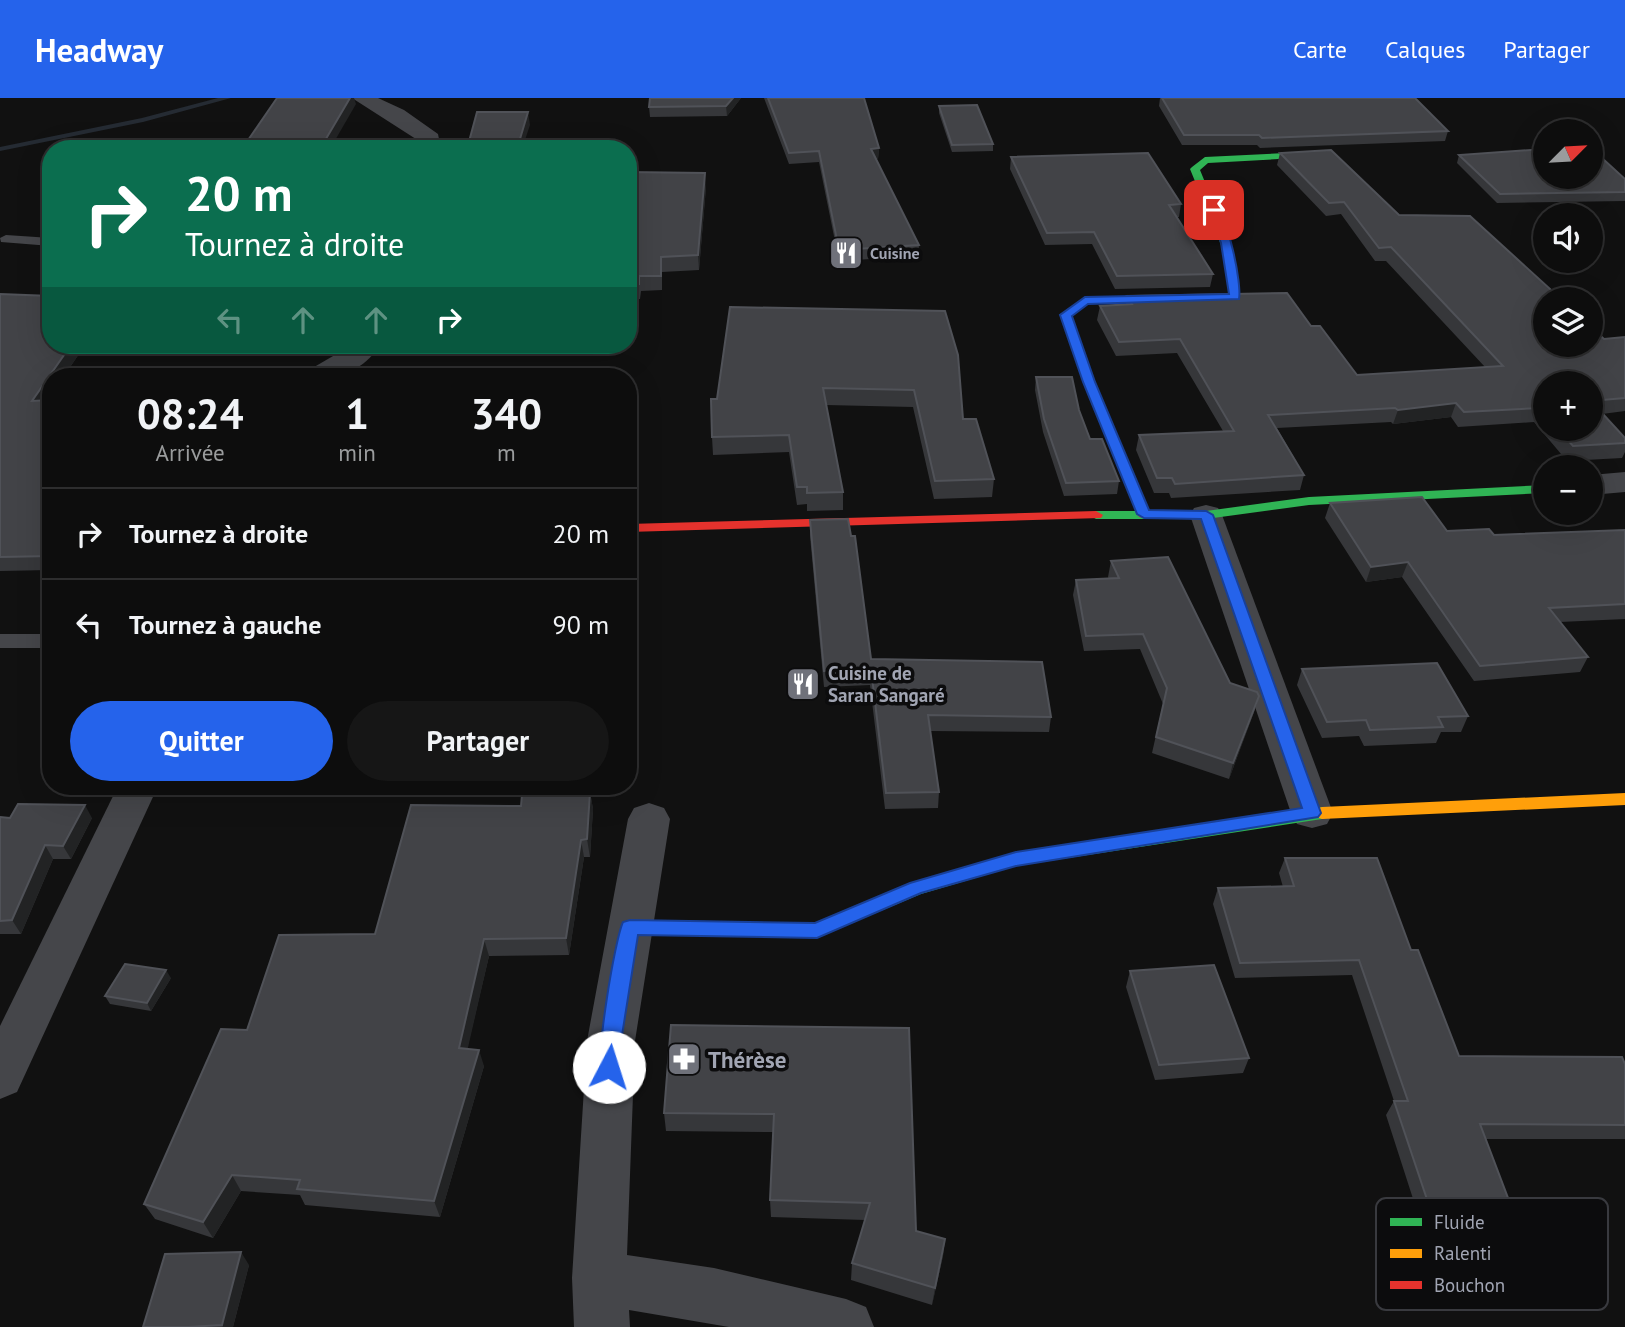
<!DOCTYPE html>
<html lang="fr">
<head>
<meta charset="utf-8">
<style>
  :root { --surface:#0d0d0d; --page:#161616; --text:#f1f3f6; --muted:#9a9c9d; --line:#2d2d2e; --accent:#2563eb }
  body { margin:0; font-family:"PT Sans",sans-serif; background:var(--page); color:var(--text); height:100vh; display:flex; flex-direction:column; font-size:26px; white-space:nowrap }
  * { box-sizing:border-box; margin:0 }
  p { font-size:23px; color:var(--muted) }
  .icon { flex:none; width:38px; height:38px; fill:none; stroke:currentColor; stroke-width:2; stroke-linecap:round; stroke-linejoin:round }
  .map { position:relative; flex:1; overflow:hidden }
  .sheet { position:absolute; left:42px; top:270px; width:595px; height:427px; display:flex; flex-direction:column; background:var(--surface); border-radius:28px; box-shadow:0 7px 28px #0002,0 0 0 2px var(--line) }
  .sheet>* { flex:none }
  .banner { position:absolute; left:42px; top:42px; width:595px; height:214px; border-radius:28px; box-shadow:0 7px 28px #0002,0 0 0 2px var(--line); background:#0b6e4f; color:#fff; overflow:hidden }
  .needle { width:46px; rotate:66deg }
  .controls { position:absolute; left:1533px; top:21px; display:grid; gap:14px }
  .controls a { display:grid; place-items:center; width:70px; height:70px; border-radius:50%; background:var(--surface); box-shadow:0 7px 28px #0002,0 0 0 2px var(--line); font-size:35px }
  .pin { position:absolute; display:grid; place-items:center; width:60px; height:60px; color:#fff; margin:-30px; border-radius:14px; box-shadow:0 4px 10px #0006 }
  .me { position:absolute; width:77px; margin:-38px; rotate:5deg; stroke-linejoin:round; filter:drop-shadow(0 0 5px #0008) }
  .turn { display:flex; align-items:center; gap:24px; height:147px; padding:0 28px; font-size:32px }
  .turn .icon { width:91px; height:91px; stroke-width:2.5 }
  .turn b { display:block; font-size:49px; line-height:60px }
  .lanes { display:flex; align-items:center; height:66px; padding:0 28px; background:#0003; justify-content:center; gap:35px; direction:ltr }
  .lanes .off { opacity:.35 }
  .eta { display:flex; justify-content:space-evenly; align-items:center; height:119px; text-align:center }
  .eta b { font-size:42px; font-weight:700; line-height:49px }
  .cta { display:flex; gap:14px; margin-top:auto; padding:14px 28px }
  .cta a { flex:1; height:80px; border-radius:42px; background:var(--accent); color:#fff; font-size:28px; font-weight:700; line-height:80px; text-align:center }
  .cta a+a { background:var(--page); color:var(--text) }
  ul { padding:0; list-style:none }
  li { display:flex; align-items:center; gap:21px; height:91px; padding:0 28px; border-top:2px solid var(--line) }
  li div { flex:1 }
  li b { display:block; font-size:26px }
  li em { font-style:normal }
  header { display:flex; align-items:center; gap:42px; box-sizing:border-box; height:98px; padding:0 35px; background:var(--accent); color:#fff }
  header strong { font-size:33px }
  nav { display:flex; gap:38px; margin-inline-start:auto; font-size:24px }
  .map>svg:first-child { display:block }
</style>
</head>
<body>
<header>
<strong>Headway</strong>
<nav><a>Carte</a><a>Calques</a><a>Partager</a></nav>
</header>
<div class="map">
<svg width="1625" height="1229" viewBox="0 0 1625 1229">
  <rect width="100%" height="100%" fill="#111"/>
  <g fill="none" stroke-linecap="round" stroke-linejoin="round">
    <polygon fill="#252b33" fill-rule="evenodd" points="218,0 231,0 143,24 0,53 0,49 142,20"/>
    <g fill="#45464a" fill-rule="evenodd">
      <polygon points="6,137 51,140 51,148 1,144 0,140"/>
      <rect x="0" y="536" width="51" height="14"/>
    </g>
    <g fill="#45464a" fill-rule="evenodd">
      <polygon points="352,0 378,0 404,12 438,36 441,51 419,51 419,43"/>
      <path d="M352,247H380C360,277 338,279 305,278L309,272Z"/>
      <polygon points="1625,374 1625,394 1591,397 1591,377"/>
      <polygon points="1206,407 1218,410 1222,417 1333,715 1327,726 1312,730 1297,726 1291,715 1190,417 1194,410"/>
      <polygon points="118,688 158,688 17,994 0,1001 0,928"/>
      <polygon points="649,705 664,710 670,721 635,943 627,1157 714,1170 846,1201 866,1209 874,1229 729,1229 629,1212 630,1229 574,1229 572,1180 587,943 628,721 634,710"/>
    </g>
    <g fill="#30b455" fill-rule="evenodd">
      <polygon points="1329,53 1332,54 1332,58 1208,65 1200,72 1232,150 1223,152 1190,71 1192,69 1205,59"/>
      <polygon points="1545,387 1545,395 1309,407 1206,421 1096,421 1089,417 1096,413 1206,413 1309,399"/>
      <polygon points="1322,709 1328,711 1330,715 1328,719 1322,721 1016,768 921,796 816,840 630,836 624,834 621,829 624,824 630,822 815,826 910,785 1016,754"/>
    </g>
    <polygon fill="#ff9f0a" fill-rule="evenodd" points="1625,695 1625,707 1322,721 1316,719 1314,715 1316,711 1322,709"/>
    <g fill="#e5322d" fill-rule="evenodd">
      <polygon points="1227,147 1232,150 1239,201 1088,205 1072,218 1095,284 1151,416 1144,420 1139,419 1083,284 1060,217 1085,199 1229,196 1222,150"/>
      <polygon points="1096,413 1103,417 1101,420 628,434 628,426"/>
    </g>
  </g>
  <g fill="#36373a" fill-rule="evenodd">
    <polygon points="741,0 727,18 650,19 649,9"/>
    <polygon points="764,0 864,0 879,50 878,61 876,61 919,147 918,158 839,163 819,64 789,66"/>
    <polygon points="1160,0 1162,0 1448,33 1445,43 1260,50 1257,47 1182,47 1159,8"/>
    <polygon points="939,8 993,46 993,53 952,54 939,15"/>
    <path d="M1280,55L1399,117L1604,241L1625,239V313L1602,316L1625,340V354L1622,360L1567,363L1534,324L1458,329L1451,319L1393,326L1391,324L1277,330L1304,377L1300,392L1171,400L1169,395H1154L1136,352L1139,337L1223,333L1177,255L1116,258L1097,222L1100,208L1126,207L1127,198L1311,228L1357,277L1485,269L1386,163H1375L1341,116L1326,118L1277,67ZM1545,285L1591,331H1545Z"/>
    <polygon points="1459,57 1625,81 1625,103 1497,105 1457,65"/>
    <polygon points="1011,59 1181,106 1179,119 1177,119 1213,176 1210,189 1115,191 1092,146 1045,147 1010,71"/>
    <polygon points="628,74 706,89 699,172 662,174 662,192 641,193 640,201 628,201"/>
    <polygon points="0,196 51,247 98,247 83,250 64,278 51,278 51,298 48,302 51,302 51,472 0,473"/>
    <polygon points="945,213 963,321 994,381 992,399 934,401 913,309 826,307 843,394 843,412 807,413 807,406 797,407 789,354 713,357 712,339 717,301"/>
    <polygon points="182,247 305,247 300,257 183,249"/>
    <polygon points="1036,279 1079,312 1090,341 1119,383 1117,396 1064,398 1043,334 1035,292"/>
    <polygon points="1330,405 1447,433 1494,437 1625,432 1625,521 1560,524 1588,559 1580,574 1474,583 1402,479 1366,484 1325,420"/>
    <polygon points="810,422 871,561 1051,619 1049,634 930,633 939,694 938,710 885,711 870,587 824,589 810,438"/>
    <polygon points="1111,463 1230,585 1259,598 1254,614 1229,681 1152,655 1163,606 1140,551 1084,553 1073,497 1076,482 1109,481 1108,479"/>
    <polygon points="1302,571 1468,618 1461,634 1441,634 1436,645 1364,648 1359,638 1322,640 1297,587"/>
    <polygon points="590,694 593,711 590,759 584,759 569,857 489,858 467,951 484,968 440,1119 305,1107 300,1097 241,1093 213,1140 155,1121 144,1106 247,932 375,836 521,708"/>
    <polygon points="0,719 10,720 92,720 71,761 53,761 21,836 0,836"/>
    <polygon points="1285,760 1411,852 1459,958 1625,966 1625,1041 1486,1041 1530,1158 1519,1172 1436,1172 1386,1017 1394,1003 1352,877 1235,880 1213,806 1218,790 1283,789 1279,775"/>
    <polygon points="1130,873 1249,960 1243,975 1155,982 1126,889"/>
    <polygon points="171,880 151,913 110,906 105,898"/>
    <polygon points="671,927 916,1133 945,1141 943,1158 932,1207 851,1182 852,1165 865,1122 771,1119 770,1102 773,1034 666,1033 664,1015"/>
    <polygon points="249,1167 233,1229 143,1229"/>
  </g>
  <g fill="#222324">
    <polygon points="350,0 354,0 356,6 330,51 320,51"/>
    <polygon points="733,0 741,0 727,18 726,8"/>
    <polygon points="528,14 530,27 522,51 517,51"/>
    <polygon points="879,50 878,61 871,62 871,51"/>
    <polygon points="705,75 706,89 699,172 698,157"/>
    <polygon points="71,247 98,247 83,250 64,278 51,278 51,298 38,316 32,303"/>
    <polygon points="297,247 305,247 300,257"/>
    <polygon points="1456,305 1451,319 1393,326 1398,312"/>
    <polygon points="1408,464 1402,479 1366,484 1371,469"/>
    <polygon points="1259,598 1254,614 1229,681 1233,665"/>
    <polygon points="590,694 593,711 590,759 587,741"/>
    <polygon points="85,707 92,720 71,761 63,748"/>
    <polygon points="581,742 584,759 569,857 566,840"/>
    <polygon points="45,747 53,761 21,836 12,822"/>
    <polygon points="484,841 489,858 464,967 459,950"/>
    <polygon points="166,872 171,880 151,913 147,905"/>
    <polygon points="479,952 484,968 440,1119 434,1103"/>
    <polygon points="232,1077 241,1093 213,1140 203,1124"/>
    <polygon points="945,1141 943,1158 932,1207 935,1190"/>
    <polygon points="241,1154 249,1167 233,1229 223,1229 222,1227"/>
  </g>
  <g fill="#424347" stroke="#505258" stroke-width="2">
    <polygon points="277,0 350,0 320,51 242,51"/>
    <polygon points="650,0 733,0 726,8 649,9"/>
    <polygon points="768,0 864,0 879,50 871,51 919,147 839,152 819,53 789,55"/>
    <polygon points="1162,0 1415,0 1448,33 1262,40 1259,37 1184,37"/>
    <polygon points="977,7 993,46 952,47 939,8"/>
    <polygon points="477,14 528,14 517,51 467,51"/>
    <polygon points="1591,50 1625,81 1625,94 1500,96 1459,57 1545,51 1545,79 1591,79"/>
    <polygon points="1331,52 1399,117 1470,118 1561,201 1545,201 1545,247 1591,247 1591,229 1604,241 1625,239 1625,300 1591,303 1591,285 1545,285 1545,315 1540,310 1464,314 1456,305 1398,312 1395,310 1268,317 1304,377 1175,386 1172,380 1157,380 1139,337 1234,333 1180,241 1119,244 1100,208 1132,206 1127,198 1287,195 1311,228 1320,228 1357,277 1503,268 1391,149 1379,150 1344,104 1329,105 1280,55"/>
    <polygon points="1148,55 1181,106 1169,107 1213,176 1117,178 1094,134 1047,135 1011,59"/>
    <polygon points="628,74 705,75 698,157 661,159 661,178 639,178 639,186 628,187"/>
    <polygon points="0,196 51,198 51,247 71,247 32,303 51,302 51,458 0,459"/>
    <polygon points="730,209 945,213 958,257 963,321 976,321 994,381 935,383 914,292 823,290 843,394 807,395 807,389 797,389 789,337 712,339 711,301 717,301"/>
    <polygon points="576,272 576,278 531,278 532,274"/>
    <polygon points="1036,279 1072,279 1079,312 1090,341 1102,341 1119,383 1066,385 1044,321"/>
    <polygon points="1591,303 1625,340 1625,345 1573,348 1558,331 1591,331"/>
    <polygon points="1422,399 1447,433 1489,431 1494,437 1625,432 1625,506 1549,510 1588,559 1480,568 1408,464 1371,469 1330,405"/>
    <polygon points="848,421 851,438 855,438 871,561 1042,564 1051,619 928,617 939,694 886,695 871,571 824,573 810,422"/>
    <polygon points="1168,459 1230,585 1257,594 1259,598 1233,665 1156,639 1167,590 1143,536 1086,538 1076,482 1119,480 1111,463"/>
    <polygon points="1437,565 1468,618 1438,619 1443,629 1370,632 1366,622 1327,624 1302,571"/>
    <polygon points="590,694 587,741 581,742 566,840 484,841 459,950 479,952 434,1103 297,1091 300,1082 232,1077 203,1124 144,1106 221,931 247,932 279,837 375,836 411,707 521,708 522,697"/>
    <polygon points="18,706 85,707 63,748 45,747 12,822 0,823 0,719 10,720"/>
    <polygon points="1285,760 1377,760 1411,852 1418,852 1459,958 1622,959 1625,966 1625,1027 1480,1026 1530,1158 1446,1158 1394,1003 1408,1003 1359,862 1240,865 1218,790 1294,788"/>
    <polygon points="125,866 166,872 147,905 105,898"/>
    <polygon points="1214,867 1249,960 1159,967 1130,873"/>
    <polygon points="671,927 909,930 916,1133 945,1141 935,1190 852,1165 870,1105 770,1102 774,1016 664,1015"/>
    <polygon points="241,1154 222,1227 188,1229 143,1229 165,1156"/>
  </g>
  <path fill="#2563eb" stroke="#184099" stroke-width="2" d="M1214,109C1228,116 1242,186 1239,201L1088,206L1072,218L1095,284L1149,412L1206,413L1213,417L1321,715L1318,719L1016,768L921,795L817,840L638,837L616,975L609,978L602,975C595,960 615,841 623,824L630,822L815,825L910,785L1016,754L1302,710L1201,421L1144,420L1137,416L1083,284L1060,217L1085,199L1229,196L1221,145L1209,112Z"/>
  <defs>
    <g id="restaurant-square" transform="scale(1.75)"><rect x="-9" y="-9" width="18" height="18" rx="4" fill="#6f717a" stroke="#0c0c0d"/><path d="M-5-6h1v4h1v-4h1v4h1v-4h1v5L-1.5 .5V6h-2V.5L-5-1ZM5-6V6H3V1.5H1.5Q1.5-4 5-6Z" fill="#fff"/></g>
    <g id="pharmacy-square" transform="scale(1.75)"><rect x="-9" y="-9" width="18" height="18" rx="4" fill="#6f717a" stroke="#0c0c0d"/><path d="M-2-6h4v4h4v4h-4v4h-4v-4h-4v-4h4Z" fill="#fff"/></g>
  </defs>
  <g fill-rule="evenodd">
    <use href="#restaurant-square" x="846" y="155"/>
    <use href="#restaurant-square" x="803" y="586"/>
    <use href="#pharmacy-square" x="684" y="961"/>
  </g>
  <g text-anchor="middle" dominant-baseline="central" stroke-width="7" stroke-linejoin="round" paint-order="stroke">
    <g font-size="16" font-weight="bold" fill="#a1a5b3" stroke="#0c0c0d" text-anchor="start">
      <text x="870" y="155">Cuisine</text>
    </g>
    <g font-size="19" font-weight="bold" fill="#a1a5b3" stroke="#0c0c0d" text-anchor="start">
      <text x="828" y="575">Cuisine de<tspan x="828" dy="22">Saran Sangaré</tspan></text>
    </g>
    <g font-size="23" font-weight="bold" fill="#a1a5b3" stroke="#0c0c0d" text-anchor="start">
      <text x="708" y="961">Thérèse</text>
    </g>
  </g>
  <rect x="1376" y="1100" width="232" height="112" rx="10" fill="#0c0c0d" stroke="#393a3f" stroke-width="2"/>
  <rect x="1390" y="1120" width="32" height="8" fill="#30b455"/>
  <rect x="1390" y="1151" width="32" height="9" fill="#ff9f0a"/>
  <rect x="1390" y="1183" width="32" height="8" fill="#e5322d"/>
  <g font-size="19" fill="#a1a5b3">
    <text x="1434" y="1131">Fluide</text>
    <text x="1434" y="1162">Ralenti</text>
    <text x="1434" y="1194">Bouchon</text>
  </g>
</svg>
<div class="controls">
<a><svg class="needle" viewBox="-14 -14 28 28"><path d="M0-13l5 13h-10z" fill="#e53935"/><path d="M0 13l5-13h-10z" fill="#9a9c9d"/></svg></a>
<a><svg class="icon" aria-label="sound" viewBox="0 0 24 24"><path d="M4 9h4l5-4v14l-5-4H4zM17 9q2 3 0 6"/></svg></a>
<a><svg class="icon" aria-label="layers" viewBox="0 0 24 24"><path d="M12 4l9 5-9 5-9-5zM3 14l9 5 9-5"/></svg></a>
<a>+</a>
<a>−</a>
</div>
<div class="pin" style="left:1214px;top:112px;background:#d93025"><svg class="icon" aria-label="arrive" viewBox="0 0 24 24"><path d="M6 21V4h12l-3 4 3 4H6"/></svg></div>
<svg class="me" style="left:609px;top:969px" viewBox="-20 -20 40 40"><circle r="19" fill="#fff"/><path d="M0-13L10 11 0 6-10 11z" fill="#2563eb"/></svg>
<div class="banner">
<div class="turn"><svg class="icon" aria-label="right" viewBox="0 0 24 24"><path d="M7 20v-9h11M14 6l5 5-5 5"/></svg><div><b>20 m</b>Tournez à droite</div></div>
<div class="lanes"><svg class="icon off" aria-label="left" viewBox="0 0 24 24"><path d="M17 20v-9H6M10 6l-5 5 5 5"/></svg><svg class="icon off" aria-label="ahead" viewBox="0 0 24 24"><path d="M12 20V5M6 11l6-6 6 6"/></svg><svg class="icon off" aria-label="ahead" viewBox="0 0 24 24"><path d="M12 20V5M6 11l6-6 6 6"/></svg><svg class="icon" aria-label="right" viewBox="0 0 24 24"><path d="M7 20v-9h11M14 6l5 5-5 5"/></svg></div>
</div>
<section class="sheet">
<div class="eta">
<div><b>08:24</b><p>Arrivée</p></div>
<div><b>1</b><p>min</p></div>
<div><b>340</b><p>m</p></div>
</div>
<ul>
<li><svg class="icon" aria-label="right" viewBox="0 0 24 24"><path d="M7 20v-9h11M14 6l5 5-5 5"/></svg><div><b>Tournez à droite</b></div><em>20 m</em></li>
<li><svg class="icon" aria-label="left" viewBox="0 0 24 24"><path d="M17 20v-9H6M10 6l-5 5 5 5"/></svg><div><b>Tournez à gauche</b></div><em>90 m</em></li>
</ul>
<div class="cta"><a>Quitter</a><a>Partager</a></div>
</section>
</div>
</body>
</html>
